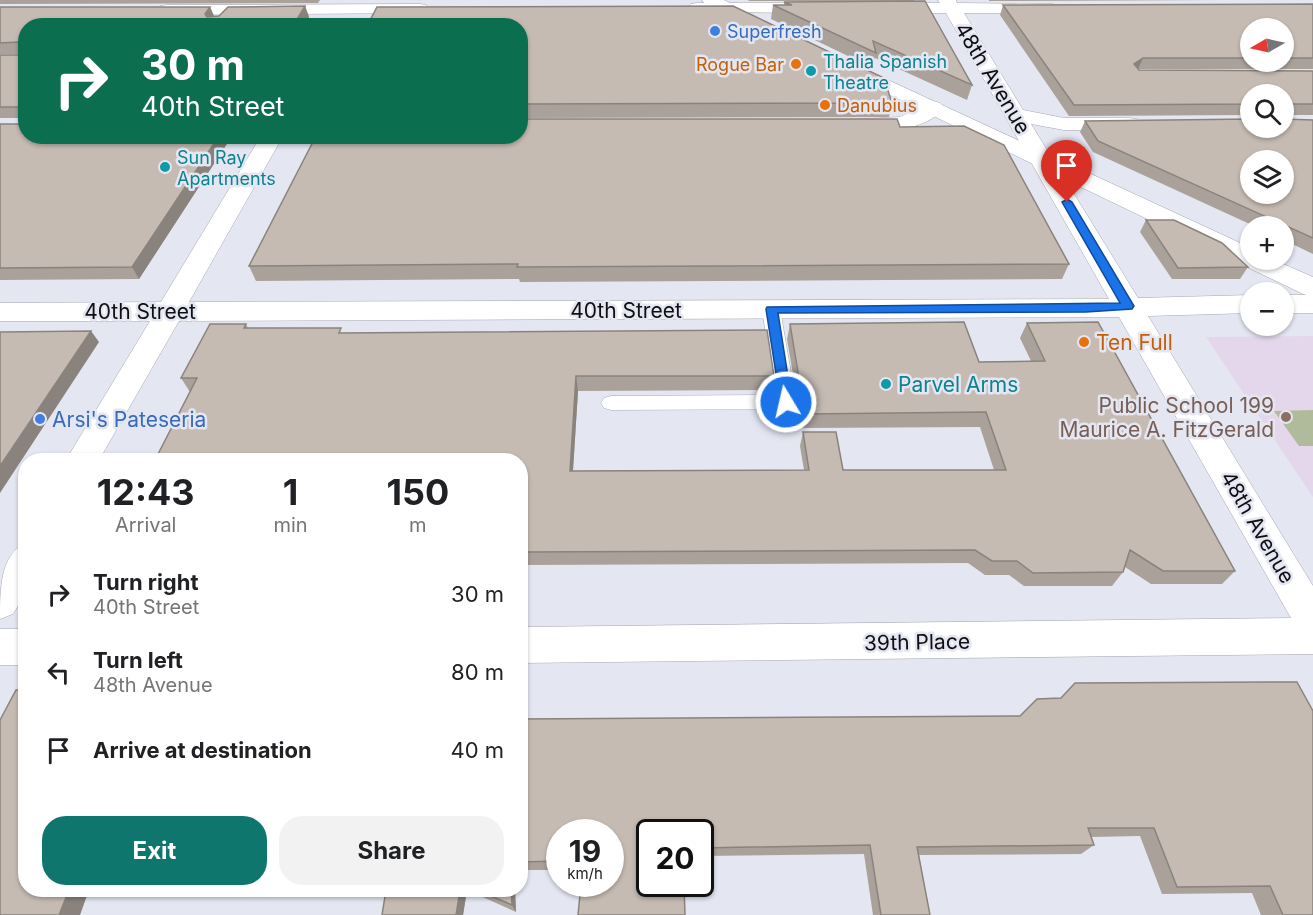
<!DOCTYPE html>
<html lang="en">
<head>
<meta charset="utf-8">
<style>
  :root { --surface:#fff; --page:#f2f2f2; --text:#202124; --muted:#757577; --accent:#0f766e }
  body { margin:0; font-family:Inter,sans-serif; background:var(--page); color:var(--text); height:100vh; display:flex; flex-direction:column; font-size:22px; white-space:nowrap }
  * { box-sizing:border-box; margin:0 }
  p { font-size:20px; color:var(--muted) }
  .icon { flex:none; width:33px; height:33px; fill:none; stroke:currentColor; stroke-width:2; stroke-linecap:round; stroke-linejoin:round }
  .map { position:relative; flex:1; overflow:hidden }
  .drawer { position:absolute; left:18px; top:453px; width:510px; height:444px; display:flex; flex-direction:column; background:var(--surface); border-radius:24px; box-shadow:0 2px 4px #0004 }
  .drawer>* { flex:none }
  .banner { position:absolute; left:18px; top:18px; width:510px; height:126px; border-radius:24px; box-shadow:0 2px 4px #0004; background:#0b6e4f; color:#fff; overflow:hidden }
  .needle { width:39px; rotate:261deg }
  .tools { position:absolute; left:1240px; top:18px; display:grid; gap:12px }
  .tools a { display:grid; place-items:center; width:54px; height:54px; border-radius:50%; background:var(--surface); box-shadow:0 2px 4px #0004; font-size:30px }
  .speed { position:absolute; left:546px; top:819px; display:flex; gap:12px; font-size:30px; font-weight:700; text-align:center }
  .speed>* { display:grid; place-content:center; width:78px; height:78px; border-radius:50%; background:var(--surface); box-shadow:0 2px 4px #0004; line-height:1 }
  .speed small { font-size:15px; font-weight:400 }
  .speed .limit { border:3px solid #111; border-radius:9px; background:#fff; color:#111 }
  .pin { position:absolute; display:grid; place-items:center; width:51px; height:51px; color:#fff; margin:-62px -26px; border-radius:50% 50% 50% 0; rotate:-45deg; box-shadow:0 0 6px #0007 }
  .pin .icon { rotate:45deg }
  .me { position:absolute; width:66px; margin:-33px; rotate:351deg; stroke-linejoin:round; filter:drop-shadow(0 0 4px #0008) }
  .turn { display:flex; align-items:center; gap:21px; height:126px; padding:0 24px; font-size:27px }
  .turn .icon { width:78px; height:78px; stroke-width:2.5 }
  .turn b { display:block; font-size:42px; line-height:51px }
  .eta { display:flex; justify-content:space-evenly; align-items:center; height:102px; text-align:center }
  .eta b { font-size:36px; font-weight:700; line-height:42px }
  .cta { display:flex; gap:12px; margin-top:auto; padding:12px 24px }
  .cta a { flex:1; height:69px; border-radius:24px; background:var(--accent); color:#fff; font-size:24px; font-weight:700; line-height:69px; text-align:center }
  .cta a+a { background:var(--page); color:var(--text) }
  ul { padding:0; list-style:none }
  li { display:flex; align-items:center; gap:18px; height:78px; padding:0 24px }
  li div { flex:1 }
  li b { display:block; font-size:22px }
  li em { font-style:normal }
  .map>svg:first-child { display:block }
</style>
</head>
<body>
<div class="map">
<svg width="1313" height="915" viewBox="0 0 1313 915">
  <rect width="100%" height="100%" fill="#e4e6f2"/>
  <polygon fill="#e5d7eb" points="1313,336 1313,497 1206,337"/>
  <polygon fill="#afbb9a" points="1313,410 1313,446 1299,446 1274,411"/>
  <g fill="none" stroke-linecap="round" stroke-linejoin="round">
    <g stroke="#a6a8b3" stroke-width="1">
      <polygon id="lane" points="771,303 777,305 780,309 796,402 793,407 786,409 611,410 604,408 601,403 604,398 611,396 775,395 762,309 765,305"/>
    </g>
    <g stroke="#a6a8b3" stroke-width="1">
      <g id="street">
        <polygon points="938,0 956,0 957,3 1053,4 1056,8 1053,12 1047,13 964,13 1023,110 1064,118 1129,118 1137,119 1140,124 1137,129 1129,130 1064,130 1031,124 1138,298 1251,295 1251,313 1148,316 1313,586 1313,654 520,663 520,627 1291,618 1119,317 179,321 99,460 66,460 150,321 0,321 0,303 161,302 261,136 283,136 189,302 1109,299 946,13 886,13 880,12 877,8 880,4 886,3 940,3"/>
        <polygon points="697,3 816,3 822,4 825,8 822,12 816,13 691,12 688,8 691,4"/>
        <polygon points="420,4 426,5 429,9 426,13 166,15 160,14 157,10 160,6 166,5"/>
        <path d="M933,101L940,103L944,107C926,133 883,130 855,131L847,130L844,125L847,120L900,117Z"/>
        <rect x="1284" y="295" width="29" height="18"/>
        <path d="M26,543V593L13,614L0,619C0,590 0,554 26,543Z"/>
        <rect x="0" y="629" width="26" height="36"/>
      </g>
    </g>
    <g stroke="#a6a8b3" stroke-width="1">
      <g id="primary">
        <polygon points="702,0 724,0 768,23 771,27 768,31 756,31 705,4"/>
        <polygon points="847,61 1251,248 1251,260 1274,260 1313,277 1313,297 1303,294 840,71 837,67 840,63"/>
      </g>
    </g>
    <use href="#lane" fill="#fff" fill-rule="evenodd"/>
    <use href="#street" fill="#fff" fill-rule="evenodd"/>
    <use href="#primary" fill="#fff" fill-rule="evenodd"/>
  </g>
  <g fill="#a9a19a" fill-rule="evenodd">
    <polygon points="0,0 320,0 318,3 0,4"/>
    <polygon points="747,0 915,0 914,1 750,1"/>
    <polygon points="989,0 1223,0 989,1"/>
    <polygon points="784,2 972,85 967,100 875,58 873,68 771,19 773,5 784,5"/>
    <path d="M1313,4V69H1138L1139,70L1313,71V115H1289L1286,119L1313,120V254L1284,240V226H1254L1093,152L1080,132L1085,121L1284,128L1251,94V115L1069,116L1000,15L1003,5ZM1251,28H1284V62H1251Z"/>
    <polygon points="305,6 309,17 303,26 26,26 26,136 232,136 139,279 0,280 0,124 20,124 20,118 0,118 0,55 19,55 20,54 0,54 0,7 210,7 214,17"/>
    <polygon points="520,26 892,103 889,117 520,118"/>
    <polygon points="900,127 1069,264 1062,279 520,282 519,279 256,281 249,266"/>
    <polygon points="1146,220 1248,267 1240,279 1172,279 1140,232"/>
    <polygon points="1027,323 1235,571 1222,584 1151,584 1125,567 1123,572 1112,586 1024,586 1009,575 985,575 968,563 520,565 520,460 190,392 181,378 246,324 248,328 343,333 774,376 772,390 578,391 573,471 804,470 800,446 803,432 843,470 994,470 980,427 802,428 787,339 790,324 979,362 1031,361 1020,338"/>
    <polygon points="1020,716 1313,915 1261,915 1252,893 1162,894 1140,836 1091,837 1094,845 1081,854 919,855 930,915 873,915 864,854 700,856 700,832 610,884 560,832 560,870 520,870 520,719"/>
    <polygon points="386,890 515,890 516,912 467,890 463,915 382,915"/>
  </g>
  <g fill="#8a837d">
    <polygon points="305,6 309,17 303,26 293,26"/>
    <polygon points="210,7 215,18 209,25 205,14"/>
    <polygon points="1143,58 1138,69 1134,64"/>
    <polygon points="219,136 232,136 139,279 132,267"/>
    <polygon points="91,331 99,342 0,493 0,466"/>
    <polygon points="576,376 578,391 572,485 570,471"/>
    <polygon points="69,890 89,890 80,915 59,915"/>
    <polygon points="460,890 467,890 463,915 456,915"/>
    <polygon points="511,890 515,890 516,912 512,905"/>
  </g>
  <g fill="#c5bbb3" stroke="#8a837d" stroke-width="1.5" fill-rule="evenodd">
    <polygon points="925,1 972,85 873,41 876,53 773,5 792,5 784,2"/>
    <polygon points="1313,4 1313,58 1284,58 1284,28 1251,28 1251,58 1143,58 1134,64 1139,70 1313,71 1313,104 1291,104 1289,115 1284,116 1284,94 1251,94 1251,104 1074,105 1003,5"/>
    <polygon points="305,6 293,26 26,26 26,136 219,136 132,267 0,268 0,124 20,124 20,107 0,107 0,55 19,55 22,53 19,42 0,43 0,7 210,7 205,14 207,17 219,16 228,7"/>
    <polygon points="733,6 884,78 892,103 520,104 520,26 367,26 377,7"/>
    <polygon points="520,119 897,119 900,127 964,126 1004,145 1069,264 517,267 518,264 249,266 316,136 520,136"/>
    <path d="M1251,119V128H1284V119L1313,120V238L1098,141L1085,121ZM1251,160H1284V194H1251Z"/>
    <polygon points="1146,220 1174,220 1222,243 1248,267 1178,268"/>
    <polygon points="964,322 979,362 1045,361 1027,323 1098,322 1235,571 1163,571 1130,550 1123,572 1033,573 1017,561 992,561 975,550 520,552 520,460 155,460 197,378 181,378 210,324 246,324 244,328 341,328 339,333 767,330 774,376 576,376 570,471 809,470 803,432 836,432 843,470 1006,470 986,412 805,414 790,324"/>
    <polygon points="91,331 0,466 0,332"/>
    <polygon points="1297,682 1313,711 1313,915 1283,915 1270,886 1177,887 1154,828 1088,828 1094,845 917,847 930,915 881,915 870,845 700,848 700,832 650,832 650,884 684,884 685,915 578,915 581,884 610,884 610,832 560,832 560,861 520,862 520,719 1020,716 1037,699 1061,698 1075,683"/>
    <polygon points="16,690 26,690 26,890 69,890 59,915 0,915 0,720"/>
    <polygon points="386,890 460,890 456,915 382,915"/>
    <polygon points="477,890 511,890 512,905"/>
  </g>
  <polygon fill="#1a73e8" stroke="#114b97" stroke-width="1.5" points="1067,199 1072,202 1134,306 1132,309 1086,312 778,313 792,402 790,406 781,406 766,309 767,307 1120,303 1062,202"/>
  <g fill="#3f7fe0" stroke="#e4e6f2" stroke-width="2">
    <circle cx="715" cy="31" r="6"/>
    <circle cx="40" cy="419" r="6"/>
  </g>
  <g fill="#e8710a" stroke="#e4e6f2" stroke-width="2">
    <circle cx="796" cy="64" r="6"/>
    <circle cx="825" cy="105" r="6"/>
    <circle cx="1084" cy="342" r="6"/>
  </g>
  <g fill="#0f9aa8" stroke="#e4e6f2" stroke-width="2">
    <circle cx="811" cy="71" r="6"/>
    <circle cx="165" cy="167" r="6"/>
    <circle cx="886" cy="384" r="6"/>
  </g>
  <circle fill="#8d6e63" stroke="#e4e6f2" stroke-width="2" cx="1286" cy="417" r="6"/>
  <g text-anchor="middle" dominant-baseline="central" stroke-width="5" stroke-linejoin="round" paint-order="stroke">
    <g font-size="18" fill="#366cbe" stroke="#e4e6f2" text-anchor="start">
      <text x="727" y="31">Superfresh</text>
    </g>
    <g font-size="18" fill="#0d838f" stroke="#e4e6f2" text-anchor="start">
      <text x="823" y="61">Thalia Spanish<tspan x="823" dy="21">Theatre</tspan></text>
      <text x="177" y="157">Sun Ray<tspan x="177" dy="21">Apartments</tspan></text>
    </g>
    <g font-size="18" fill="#c56008" stroke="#e4e6f2" text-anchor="end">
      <text x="784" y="64">Rogue Bar</text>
      <text x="837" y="105" text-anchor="start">Danubius</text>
    </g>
    <g font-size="21" fill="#0f0f13" stroke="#e4e6f2">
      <text transform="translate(993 78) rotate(59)">48th Avenue</text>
      <text x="626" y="310">40th Street</text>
      <text x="140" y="311">40th Street</text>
      <text transform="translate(1258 527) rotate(60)">48th Avenue</text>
      <text transform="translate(917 642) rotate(-1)">39th Place</text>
    </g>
    <g font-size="21" fill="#c56008" stroke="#e4e6f2" text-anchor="start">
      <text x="1096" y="342">Ten Full</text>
    </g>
    <g font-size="21" fill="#0d838f" stroke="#e4e6f2" text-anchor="start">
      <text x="898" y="384">Parvel Arms</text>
    </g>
    <g font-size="21" fill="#785e54" stroke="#e4e6f2" text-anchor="end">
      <text x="1274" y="405">Public School 199<tspan x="1274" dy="24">Maurice A. FitzGerald</tspan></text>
    </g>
    <g font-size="21" fill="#366cbe" stroke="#e4e6f2" text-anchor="start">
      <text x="52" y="419">Arsi's Pateseria</text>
    </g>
  </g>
</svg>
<div class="tools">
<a><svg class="needle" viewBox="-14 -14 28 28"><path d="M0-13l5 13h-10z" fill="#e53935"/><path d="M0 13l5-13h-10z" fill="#757577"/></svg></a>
<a><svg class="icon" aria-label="search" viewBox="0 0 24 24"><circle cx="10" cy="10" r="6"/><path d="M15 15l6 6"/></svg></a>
<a><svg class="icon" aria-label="layers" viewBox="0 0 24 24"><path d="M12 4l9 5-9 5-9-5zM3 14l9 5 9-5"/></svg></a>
<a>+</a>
<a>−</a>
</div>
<div class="speed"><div>19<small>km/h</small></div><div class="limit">20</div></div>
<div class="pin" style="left:1067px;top:202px;background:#d93025"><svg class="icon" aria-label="arrive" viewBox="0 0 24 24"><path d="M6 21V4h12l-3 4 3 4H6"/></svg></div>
<svg class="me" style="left:786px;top:402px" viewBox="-20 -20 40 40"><circle r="17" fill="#1a73e8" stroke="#fff" stroke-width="3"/><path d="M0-11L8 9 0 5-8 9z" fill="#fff"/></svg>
<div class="banner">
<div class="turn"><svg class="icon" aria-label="right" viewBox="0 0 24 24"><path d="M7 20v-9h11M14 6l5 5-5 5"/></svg><div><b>30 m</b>40th Street</div></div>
</div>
<section class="drawer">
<div class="eta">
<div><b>12:43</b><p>Arrival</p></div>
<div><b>1</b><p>min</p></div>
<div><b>150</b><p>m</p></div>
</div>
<ul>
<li><svg class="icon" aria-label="right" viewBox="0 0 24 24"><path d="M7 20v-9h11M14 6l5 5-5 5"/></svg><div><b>Turn right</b><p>40th Street</p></div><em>30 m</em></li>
<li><svg class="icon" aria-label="left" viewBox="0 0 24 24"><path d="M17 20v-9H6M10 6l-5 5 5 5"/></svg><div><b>Turn left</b><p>48th Avenue</p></div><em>80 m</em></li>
<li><svg class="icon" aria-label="arrive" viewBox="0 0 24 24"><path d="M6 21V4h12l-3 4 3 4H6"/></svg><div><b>Arrive at destination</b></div><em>40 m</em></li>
</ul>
<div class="cta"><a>Exit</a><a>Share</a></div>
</section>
</div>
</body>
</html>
